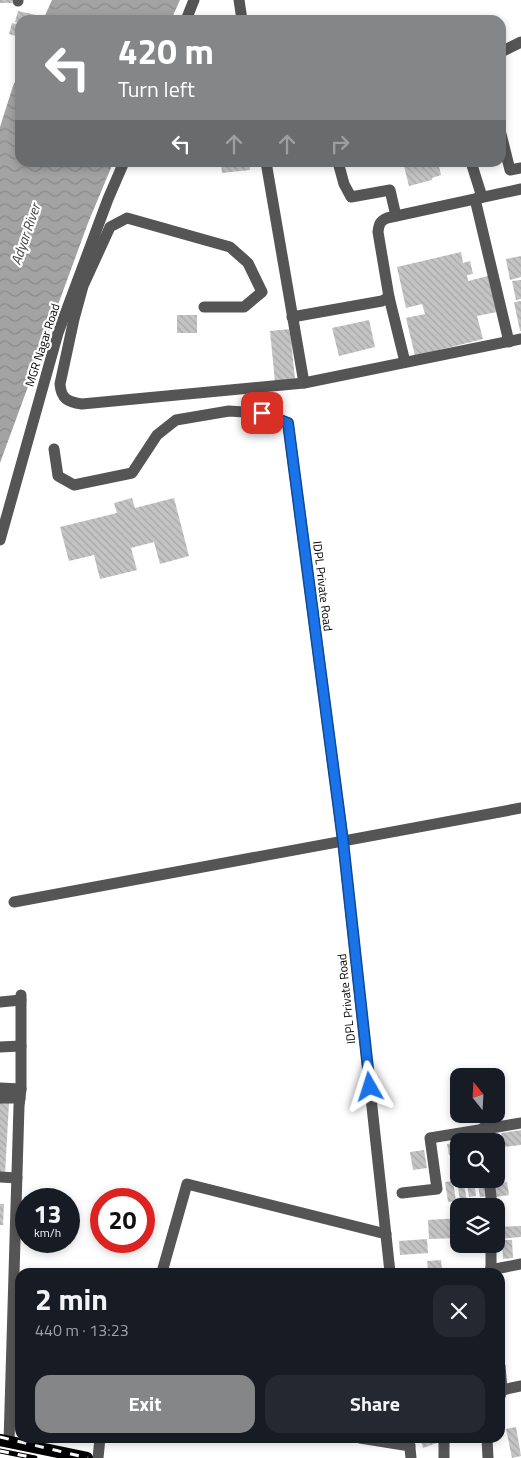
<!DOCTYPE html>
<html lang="en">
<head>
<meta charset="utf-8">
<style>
  :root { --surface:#171b24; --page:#242831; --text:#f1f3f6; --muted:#9ea1a6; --accent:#858687 }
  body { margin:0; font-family:"Titillium Web",sans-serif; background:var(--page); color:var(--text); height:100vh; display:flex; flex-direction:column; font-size:19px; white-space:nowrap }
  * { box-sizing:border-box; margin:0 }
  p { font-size:16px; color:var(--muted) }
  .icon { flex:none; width:28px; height:28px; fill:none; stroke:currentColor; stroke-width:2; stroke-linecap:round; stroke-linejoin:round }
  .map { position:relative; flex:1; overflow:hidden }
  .side { position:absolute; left:15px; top:1268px; width:490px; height:175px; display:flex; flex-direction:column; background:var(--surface); border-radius:15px; box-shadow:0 2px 8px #0003 }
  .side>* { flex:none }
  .banner { position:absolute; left:15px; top:15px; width:491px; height:152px; border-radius:15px; box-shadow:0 2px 8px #0003; background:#858687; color:#fff; overflow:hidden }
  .needle { width:32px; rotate:342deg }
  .tools { position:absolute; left:450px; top:1068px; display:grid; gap:10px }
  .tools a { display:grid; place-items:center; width:55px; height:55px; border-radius:10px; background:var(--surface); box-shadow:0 2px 8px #0003; font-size:25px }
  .speed { position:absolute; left:15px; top:1188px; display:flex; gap:10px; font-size:25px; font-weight:700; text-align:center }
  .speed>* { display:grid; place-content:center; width:65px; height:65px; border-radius:50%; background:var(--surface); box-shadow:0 2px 8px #0003; line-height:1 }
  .speed small { font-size:12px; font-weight:400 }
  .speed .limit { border:8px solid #d22; background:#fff; color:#111 }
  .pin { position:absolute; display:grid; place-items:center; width:42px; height:42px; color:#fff; margin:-21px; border-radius:10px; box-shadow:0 2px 8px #0006 }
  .me { position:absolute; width:55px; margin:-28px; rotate:354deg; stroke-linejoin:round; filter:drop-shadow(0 0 4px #0008) }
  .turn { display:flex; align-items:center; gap:18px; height:105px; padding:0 20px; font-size:22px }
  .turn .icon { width:65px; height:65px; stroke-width:2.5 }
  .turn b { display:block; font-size:35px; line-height:42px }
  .lanes { display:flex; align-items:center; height:48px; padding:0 20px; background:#0003; justify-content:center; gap:25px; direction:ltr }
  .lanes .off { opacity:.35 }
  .round { display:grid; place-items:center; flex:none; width:52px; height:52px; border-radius:15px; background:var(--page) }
  .head { display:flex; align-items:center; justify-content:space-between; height:85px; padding:0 20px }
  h1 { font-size:30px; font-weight:700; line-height:38px }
  .action { display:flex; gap:10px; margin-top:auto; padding:10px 20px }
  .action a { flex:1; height:58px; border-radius:15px; background:var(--accent); color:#fff; font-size:20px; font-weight:700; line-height:58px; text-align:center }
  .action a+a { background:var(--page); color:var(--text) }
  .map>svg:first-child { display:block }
</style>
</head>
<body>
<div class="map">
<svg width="521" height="1458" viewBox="0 0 521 1458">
  <defs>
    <pattern id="water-waves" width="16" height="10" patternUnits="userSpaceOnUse" patternTransform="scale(1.25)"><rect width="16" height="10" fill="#a3a3a3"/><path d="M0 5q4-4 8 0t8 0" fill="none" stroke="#8b8b8b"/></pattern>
    <pattern id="building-back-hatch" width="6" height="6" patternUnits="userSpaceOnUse" patternTransform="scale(1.25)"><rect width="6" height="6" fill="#c4c4c4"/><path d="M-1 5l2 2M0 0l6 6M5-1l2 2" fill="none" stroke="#a7a7a7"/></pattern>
  </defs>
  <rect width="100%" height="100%" fill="#fff"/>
  <g fill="url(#water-waves)">
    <polygon points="52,0 180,0 171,20 43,20"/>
    <polygon points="20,71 20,162 113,163 88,223 0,463 0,127 13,86"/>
  </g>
  <g fill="url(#building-back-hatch)">
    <rect x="0" y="0" width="12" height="3"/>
    <polygon points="18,11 36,15 35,20 20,20 20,23 15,22"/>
    <polygon points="12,23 20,25 20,37 9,34"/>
    <polygon points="221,162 249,162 250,170 222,173"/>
    <polygon points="403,162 438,162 441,175 432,178 432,180 409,186"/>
    <polygon points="461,252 463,263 470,261 473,274 467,275 468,281 488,276 497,312 477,316 483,339 415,356 406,318 425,314 422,304 406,308 397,267"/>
    <polygon points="521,256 521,277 510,280 506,259"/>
    <polygon points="521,280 521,299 516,300 512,281"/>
    <polygon points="521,301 521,331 520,331 514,302"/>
    <rect x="177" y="315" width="20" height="18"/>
    <polygon points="369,320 375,347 339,356 332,328"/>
    <polygon points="290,329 295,380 275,382 270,331"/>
    <polygon points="132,498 135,508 174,498 189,556 160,564 154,542 131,548 137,570 100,579 94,555 69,561 60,527 117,513 114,503"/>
    <polygon points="0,1102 9,1103 5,1174 0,1173"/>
    <polygon points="521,1130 521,1145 503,1147 501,1133"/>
    <polygon points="459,1142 459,1153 449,1155 447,1144"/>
    <polygon points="503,1149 505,1162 496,1163 496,1150"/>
    <polygon points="424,1150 427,1168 413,1170 410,1152"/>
    <polygon points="459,1157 459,1173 452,1174 450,1158"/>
    <polygon points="466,1179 474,1179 476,1196 469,1197"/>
    <polygon points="463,1180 467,1200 460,1201 457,1181"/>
    <polygon points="453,1181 456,1201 448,1202 445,1182"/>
    <polygon points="507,1182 509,1195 496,1197 494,1184"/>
    <polygon points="488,1185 490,1196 480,1197 478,1186"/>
    <polygon points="0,1204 4,1204 3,1225 0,1225"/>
    <polygon points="459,1218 459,1238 429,1239 428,1220"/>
    <polygon points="521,1226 521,1237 497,1239 496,1227"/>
    <polygon points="427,1239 428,1253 400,1255 399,1241"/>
    <polygon points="502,1240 512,1240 513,1258 503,1259"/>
    <polygon points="441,1260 442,1270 428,1270 427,1261"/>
    <polygon points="516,1427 521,1456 512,1458 506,1429"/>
    <polygon points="420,1438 435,1438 437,1443 423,1448"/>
  </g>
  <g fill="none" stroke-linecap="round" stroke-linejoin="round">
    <g stroke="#555" stroke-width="11">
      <polyline points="239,0 242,20"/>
      <polyline points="18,1 18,0"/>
      <polyline points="186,20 194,0"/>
      <polyline points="501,52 521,42"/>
      <polyline points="501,134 510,170 521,168"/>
      <polyline points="266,162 304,383 521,339"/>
      <polyline points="338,162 344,184 351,197 390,190 396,216"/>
      <polyline points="471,162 482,197"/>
      <polyline points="475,199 509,342"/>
      <polyline points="389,297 405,362"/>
      <path d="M204,307H244L262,292L248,263L230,247L127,218L110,227L83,286L74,319L60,384C61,399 68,402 82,404L304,383"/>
      <path d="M292,317L382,301L389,297L378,232C379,224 380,221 387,218L521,189"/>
      <polyline points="54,449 58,476 74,485 132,473 157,435 176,420 229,411 262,413 288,423 343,841 390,1272"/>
      <polyline points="0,540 58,333 108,199 124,162"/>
      <polyline points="14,902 521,808"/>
      <polyline points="0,1002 21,1000"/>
      <polyline points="0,1047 21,1046"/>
      <polyline points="0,1088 21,1089"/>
      <polyline points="0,1098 20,1098"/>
      <polyline points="483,1128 485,1141"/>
      <polyline points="0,1177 17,1178"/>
      <polyline points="489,1179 492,1206"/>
      <polyline points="402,1193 437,1189 430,1138 521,1123"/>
      <polyline points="490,1270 521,1264"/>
      <polyline points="162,1272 187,1184 386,1234"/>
      <polyline points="491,1272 491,1244"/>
      <polyline points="500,1366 502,1390 500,1396"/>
      <polyline points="502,1390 521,1386"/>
      <polyline points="360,1438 410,1446"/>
      <polyline points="409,1438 411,1458"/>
      <polyline points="487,1438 488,1458"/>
      <polyline points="9,1442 19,1106 21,1089 21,995"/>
      <polyline points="98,1458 100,1438"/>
      <polyline points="444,1458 444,1441 447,1438"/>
    </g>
    <polyline stroke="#000" stroke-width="12" points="0,1440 87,1458"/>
    <g stroke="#000" stroke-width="5">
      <g id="rail">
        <polyline points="0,1437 88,1458"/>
        <polyline points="0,1451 35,1458"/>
      </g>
    </g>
    <use href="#rail" stroke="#fff" stroke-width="3" stroke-dasharray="9" stroke-linecap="butt"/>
  </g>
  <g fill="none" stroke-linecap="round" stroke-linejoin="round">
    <g stroke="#114b97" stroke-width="12">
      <polyline id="route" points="262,413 288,423 343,841 370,1087"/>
    </g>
    <use href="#route" stroke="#1a73e8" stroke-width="9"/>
  </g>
  <g text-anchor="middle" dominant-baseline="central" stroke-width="4.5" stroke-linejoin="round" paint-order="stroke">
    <g font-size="12" fill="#000" stroke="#fff">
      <text transform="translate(42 345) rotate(-72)">MGR Nagar Road</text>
      <text transform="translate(323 586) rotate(83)">IDPL Private Road</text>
      <text transform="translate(346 999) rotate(-96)">IDPL Private Road</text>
    </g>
    <g font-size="14" font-style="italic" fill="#444" stroke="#fff">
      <text transform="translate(25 234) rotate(-71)">Adyar River</text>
    </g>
  </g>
</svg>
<div class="tools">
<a><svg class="needle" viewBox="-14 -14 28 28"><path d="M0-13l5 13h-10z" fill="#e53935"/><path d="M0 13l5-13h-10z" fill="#9ea1a6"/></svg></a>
<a><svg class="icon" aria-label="search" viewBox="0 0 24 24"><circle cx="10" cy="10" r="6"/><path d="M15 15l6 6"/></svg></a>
<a><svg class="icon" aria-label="layers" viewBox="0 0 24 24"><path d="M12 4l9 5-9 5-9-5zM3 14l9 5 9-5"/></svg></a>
</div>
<div class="speed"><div>13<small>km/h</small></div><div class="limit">20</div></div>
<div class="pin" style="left:262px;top:413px;background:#d93025"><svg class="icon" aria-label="arrive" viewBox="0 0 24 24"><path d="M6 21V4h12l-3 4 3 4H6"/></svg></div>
<svg class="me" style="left:370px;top:1087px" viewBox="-20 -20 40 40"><path d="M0-17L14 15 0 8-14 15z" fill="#1a73e8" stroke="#fff" stroke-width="4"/></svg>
<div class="banner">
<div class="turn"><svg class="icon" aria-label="left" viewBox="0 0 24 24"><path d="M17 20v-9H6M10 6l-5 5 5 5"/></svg><div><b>420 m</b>Turn left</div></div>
<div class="lanes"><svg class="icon" aria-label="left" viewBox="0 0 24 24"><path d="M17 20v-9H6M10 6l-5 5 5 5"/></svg><svg class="icon off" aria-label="ahead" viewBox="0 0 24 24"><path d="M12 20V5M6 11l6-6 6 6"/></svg><svg class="icon off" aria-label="ahead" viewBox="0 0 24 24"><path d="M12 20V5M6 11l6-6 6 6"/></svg><svg class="icon off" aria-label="right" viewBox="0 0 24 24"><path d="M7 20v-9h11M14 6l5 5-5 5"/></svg></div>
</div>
<section class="side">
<div class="head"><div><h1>2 min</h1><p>440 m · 13:23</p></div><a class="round"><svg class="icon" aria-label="close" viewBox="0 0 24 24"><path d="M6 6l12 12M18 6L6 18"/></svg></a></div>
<div class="action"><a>Exit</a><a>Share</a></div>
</section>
</div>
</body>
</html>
